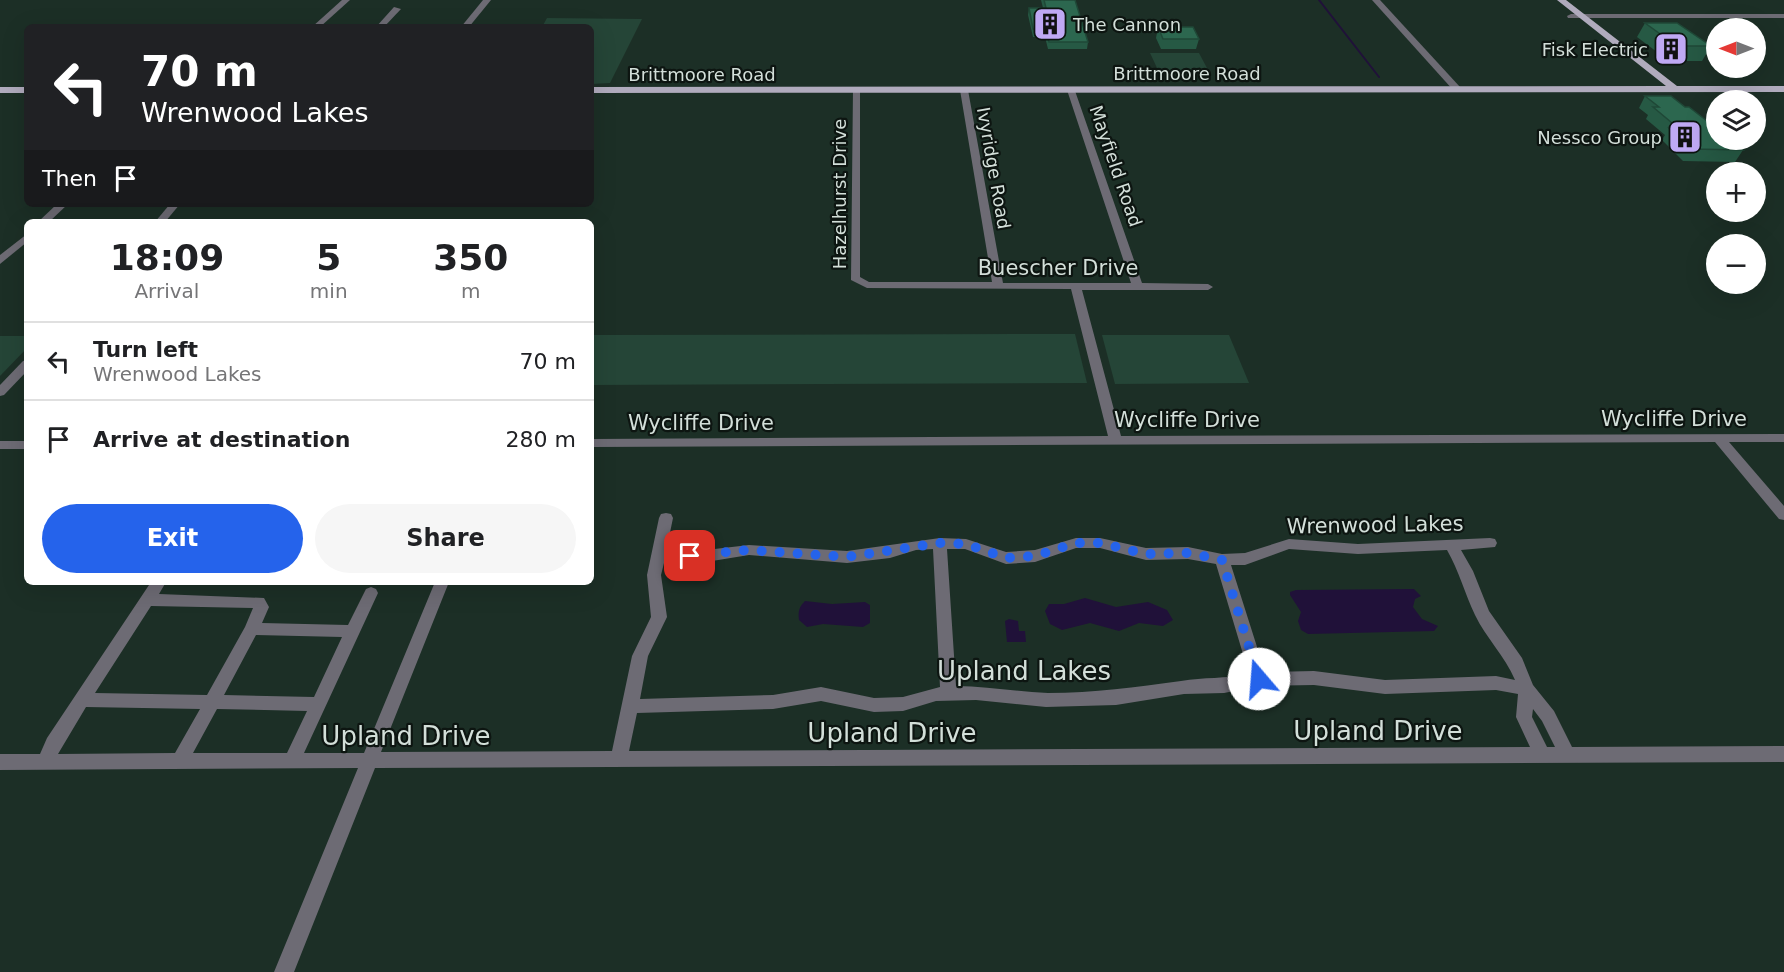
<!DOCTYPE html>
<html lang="en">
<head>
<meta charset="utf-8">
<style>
  :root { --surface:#fff; --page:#f6f6f6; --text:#202124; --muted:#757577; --line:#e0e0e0; --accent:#2563eb }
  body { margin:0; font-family:"DejaVu Sans",sans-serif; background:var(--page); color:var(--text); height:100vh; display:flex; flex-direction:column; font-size:22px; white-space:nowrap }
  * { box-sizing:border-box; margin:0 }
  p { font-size:20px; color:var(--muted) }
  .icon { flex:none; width:33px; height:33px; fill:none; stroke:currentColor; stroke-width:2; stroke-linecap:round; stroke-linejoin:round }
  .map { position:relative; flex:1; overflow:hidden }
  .drawer { position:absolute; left:24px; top:219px; width:570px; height:366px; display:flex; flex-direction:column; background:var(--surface); border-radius:9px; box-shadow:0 6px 24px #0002 }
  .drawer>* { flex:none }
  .hud { position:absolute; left:24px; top:24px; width:570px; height:183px; border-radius:9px; box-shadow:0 6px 24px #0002; background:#202124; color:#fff; overflow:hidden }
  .needle { width:39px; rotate:270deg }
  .tools { position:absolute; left:1706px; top:18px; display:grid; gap:12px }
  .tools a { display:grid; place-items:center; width:60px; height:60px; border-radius:50%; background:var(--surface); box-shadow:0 6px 24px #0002; font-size:30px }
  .pin { position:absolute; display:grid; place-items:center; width:51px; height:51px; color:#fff; margin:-26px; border-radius:12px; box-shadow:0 3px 9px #0006 }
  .me { position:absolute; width:66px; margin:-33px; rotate:342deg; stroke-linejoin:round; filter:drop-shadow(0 0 4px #0008) }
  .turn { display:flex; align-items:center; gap:21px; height:126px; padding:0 18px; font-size:27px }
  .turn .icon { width:78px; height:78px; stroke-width:2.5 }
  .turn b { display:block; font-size:42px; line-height:51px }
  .then { display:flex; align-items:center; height:57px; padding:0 18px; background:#0003; gap:12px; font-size:22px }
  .eta { display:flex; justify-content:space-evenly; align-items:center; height:102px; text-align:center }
  .eta b { font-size:36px; font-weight:700; line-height:42px }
  .button { display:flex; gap:12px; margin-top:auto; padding:12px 18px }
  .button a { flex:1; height:69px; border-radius:36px; background:var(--accent); color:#fff; font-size:24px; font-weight:700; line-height:69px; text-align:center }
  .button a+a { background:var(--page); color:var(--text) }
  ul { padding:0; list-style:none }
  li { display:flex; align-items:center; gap:18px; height:78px; padding:0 18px; border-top:2px solid var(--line) }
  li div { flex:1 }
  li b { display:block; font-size:22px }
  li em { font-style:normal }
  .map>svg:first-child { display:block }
</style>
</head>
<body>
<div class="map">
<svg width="1784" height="972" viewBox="0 0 1784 972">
  <rect width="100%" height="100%" fill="#1c2f26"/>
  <g fill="#254537">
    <polygon points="547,18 642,19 610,83 591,84 591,27 542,27"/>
    <polygon points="1150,53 1199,53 1208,70 1158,70"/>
    <polygon points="1075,334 1087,383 591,385 591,335"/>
    <polygon points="1102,335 1229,335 1249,383 1115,384"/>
    <polygon points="0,336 27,336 27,348 0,376"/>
  </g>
  <g fill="#201139">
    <polygon points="1414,589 1421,596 1415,599 1413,607 1422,619 1438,626 1434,631 1308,634 1301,630 1298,621 1301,612 1290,595 1290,592 1296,590"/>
    <polygon points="1085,598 1116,607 1148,602 1167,610 1173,620 1163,626 1139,623 1119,631 1090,623 1062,630 1050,624 1045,611 1049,604 1064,604"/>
    <path d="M805,601L832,604L865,602L870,605V623L863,627L823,624L807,627L799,620C798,611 799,607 805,601Z"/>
    <polygon points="1009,619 1018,621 1019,631 1025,631 1026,642 1007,642 1005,621"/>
  </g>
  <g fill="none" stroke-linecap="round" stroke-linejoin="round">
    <polyline stroke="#201139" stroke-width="2" points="1319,0 1379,77"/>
    <g fill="#6d6b74" fill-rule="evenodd">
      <polygon points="342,0 350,0 320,27 312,27"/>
      <polygon points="483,0 491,0 469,27 461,27"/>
      <polygon points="1372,0 1380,0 1460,87 1460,91 1454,91"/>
      <polygon points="394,7 401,9 384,27 376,27"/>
      <polygon points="1571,14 1784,14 1784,18 1568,18 1567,16"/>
      <polygon points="853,88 860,90 860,277 869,282 992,282 960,90 964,88 968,90 1003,283 1131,283 1067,90 1074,88 1142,283 1208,284 1213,287 1208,290 1082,290 1121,436 1784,434 1784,442 1729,442 1784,506 1784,520 1779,519 1715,442 591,447 591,439 1108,436 1071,289 867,288 851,280"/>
      <polygon points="57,204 68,204 49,222 38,222"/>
      <polygon points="170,204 180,204 165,222 155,222"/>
      <polygon points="27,234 27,242 0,264 0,255"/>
      <polygon points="27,360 27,371 4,395 0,396 0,385 23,361"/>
      <rect x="0" y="441" width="27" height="8"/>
      <path d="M666,513L671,514L673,518L666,552L706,550L749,545L847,551L940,538L966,539L1006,552L1035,550L1076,538H1100L1146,548L1188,547L1222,554L1245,553L1289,539L1358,544L1490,538L1495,539L1497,543L1495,547L1461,550L1473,571L1489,611L1522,658L1533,685L1554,711L1572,747L1784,746V762L375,768L294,972H274L358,768L0,770V754H40L47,738L151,582H166L159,594L264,598L269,607L262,623L348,625L366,589L371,587L376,589L378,593L304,753H364L435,582H449L381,752L612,751L632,656L651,617L647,575L659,518L661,514ZM1076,548H1100L1146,560L1188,559L1216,564L1249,674C1225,679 1204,677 1181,681C1135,687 1095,693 1048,693C1017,692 987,686 956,686L947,549H965L1006,564L1035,562ZM933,549L940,687L903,697L874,698L821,687L773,695L640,699L648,656L667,617L661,575L664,563L706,562L749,555L847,563L890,558L916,550ZM1289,549L1358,554L1447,550C1459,571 1465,594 1475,615C1486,638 1505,656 1515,680L1496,676L1385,680L1314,671L1265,672L1231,565H1245ZM151,606L253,608L245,627L207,695L95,693ZM256,635L342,637L314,697L224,695ZM1314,685L1385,694L1496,690L1518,694L1516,717L1530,747L629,751L637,713L773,709L821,701L874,712L903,711L936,701L976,700L1046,707L1116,705L1184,694L1224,693L1259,686ZM86,707L200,709L175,753L58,754ZM217,709L307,711L287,753H193ZM1533,709L1542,721L1555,747H1547L1532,717Z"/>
    </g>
    <g fill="#b0abbd" fill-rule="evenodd">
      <polygon points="1557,0 1566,0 1677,86 1784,86 1784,92 591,93 591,87 1666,86"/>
      <rect x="0" y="87" width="27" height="6"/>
    </g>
  </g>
  <g fill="#265944">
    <polygon points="1041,0 1075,0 1088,42 1087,49 1048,49 1045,37 1033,37 1028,15 1029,8 1043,8"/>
    <polygon points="1645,23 1711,46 1702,61 1669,61 1637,37"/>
    <polygon points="1158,27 1199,39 1196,49 1161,49 1156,38"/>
    <polygon points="1645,96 1743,150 1735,162 1683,161 1662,140 1665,135 1646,119 1648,115 1639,108"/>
  </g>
  <g fill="#2c674f" stroke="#1f4837" stroke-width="1.5">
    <polygon points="1044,0 1075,0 1088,42 1049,42 1046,30 1033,29 1029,8 1046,8"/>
    <polygon points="1645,23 1677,23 1711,46 1677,46"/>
    <polygon points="1158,27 1193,27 1199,39 1163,39"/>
    <polygon points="1645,96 1671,96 1685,107 1689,107 1716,128 1716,140 1730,140 1743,150 1691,149 1669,128 1678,128 1653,107 1659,107"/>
  </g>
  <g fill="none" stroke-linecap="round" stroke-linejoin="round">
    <polyline stroke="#2563eb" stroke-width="10" stroke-dasharray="0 18" points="690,556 748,550 847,557 940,543 966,544 1006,558 1035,556 1076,543 1100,543 1146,554 1188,553 1222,560 1259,679"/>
  </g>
  <defs>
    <g id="building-square" transform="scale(1.725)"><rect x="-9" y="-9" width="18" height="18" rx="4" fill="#bfa9f4" stroke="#0d1511"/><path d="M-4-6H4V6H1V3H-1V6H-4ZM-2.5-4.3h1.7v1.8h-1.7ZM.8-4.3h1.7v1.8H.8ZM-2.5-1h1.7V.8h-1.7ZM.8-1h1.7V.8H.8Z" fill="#111"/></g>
  </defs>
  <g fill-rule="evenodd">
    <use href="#building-square" x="1050" y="24"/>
    <use href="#building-square" x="1671" y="49"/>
    <use href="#building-square" x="1685" y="137"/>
  </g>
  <g text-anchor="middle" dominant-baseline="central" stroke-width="4.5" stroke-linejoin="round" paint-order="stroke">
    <g font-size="18" fill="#d3dfd9" stroke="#0d1511" text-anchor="end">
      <text x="1073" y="24" text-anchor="start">The Cannon</text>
      <text x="1648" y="49">Fisk Electric</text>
      <text x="1662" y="137">Nessco Group</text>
    </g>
    <g font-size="18" fill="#d3dfd9" stroke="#0d1511">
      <text x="1187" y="73">Brittmoore Road</text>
      <text x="702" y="74">Brittmoore Road</text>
      <text transform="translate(1116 166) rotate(71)">Mayfield Road</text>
      <text transform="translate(994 168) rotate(80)">Ivyridge Road</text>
      <text transform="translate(839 194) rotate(-90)">Hazelhurst Drive</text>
    </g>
    <g font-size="21" fill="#d3dfd9" stroke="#0d1511">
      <text x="1058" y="268">Buescher Drive</text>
      <text x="1674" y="419">Wycliffe Drive</text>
      <text x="1187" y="420">Wycliffe Drive</text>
      <text x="701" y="423">Wycliffe Drive</text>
      <text transform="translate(1375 525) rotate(-1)">Wrenwood Lakes</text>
    </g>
    <g font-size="26" fill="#d3dfd9" stroke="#0d1511">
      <text x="1024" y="671">Upland Lakes</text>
      <text x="1378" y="731">Upland Drive</text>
      <text x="892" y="733">Upland Drive</text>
      <text x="406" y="736">Upland Drive</text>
    </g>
  </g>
</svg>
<div class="tools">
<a><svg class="needle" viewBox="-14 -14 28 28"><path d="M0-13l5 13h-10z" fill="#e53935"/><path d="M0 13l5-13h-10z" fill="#757577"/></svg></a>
<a><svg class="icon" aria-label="layers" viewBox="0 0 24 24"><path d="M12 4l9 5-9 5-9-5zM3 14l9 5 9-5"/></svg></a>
<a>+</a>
<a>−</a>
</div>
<div class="pin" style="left:690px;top:556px;background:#d93025"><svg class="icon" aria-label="arrive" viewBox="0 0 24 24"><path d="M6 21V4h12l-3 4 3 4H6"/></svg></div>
<svg class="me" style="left:1259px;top:679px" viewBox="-20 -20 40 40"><circle r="19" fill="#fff"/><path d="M0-13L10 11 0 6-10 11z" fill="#2563eb"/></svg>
<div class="hud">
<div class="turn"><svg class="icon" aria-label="left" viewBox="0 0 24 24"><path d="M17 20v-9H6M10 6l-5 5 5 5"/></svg><div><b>70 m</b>Wrenwood Lakes</div></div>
<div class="then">Then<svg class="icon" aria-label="arrive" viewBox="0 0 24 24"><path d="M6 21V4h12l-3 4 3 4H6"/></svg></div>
</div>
<section class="drawer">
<div class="eta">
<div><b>18:09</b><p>Arrival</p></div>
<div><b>5</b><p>min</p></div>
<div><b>350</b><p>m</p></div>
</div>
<ul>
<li><svg class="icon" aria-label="left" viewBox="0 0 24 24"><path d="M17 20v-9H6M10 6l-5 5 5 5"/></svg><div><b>Turn left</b><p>Wrenwood Lakes</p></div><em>70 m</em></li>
<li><svg class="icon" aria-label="arrive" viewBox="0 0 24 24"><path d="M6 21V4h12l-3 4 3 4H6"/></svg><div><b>Arrive at destination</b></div><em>280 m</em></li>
</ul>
<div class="button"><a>Exit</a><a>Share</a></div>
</section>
</div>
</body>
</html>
